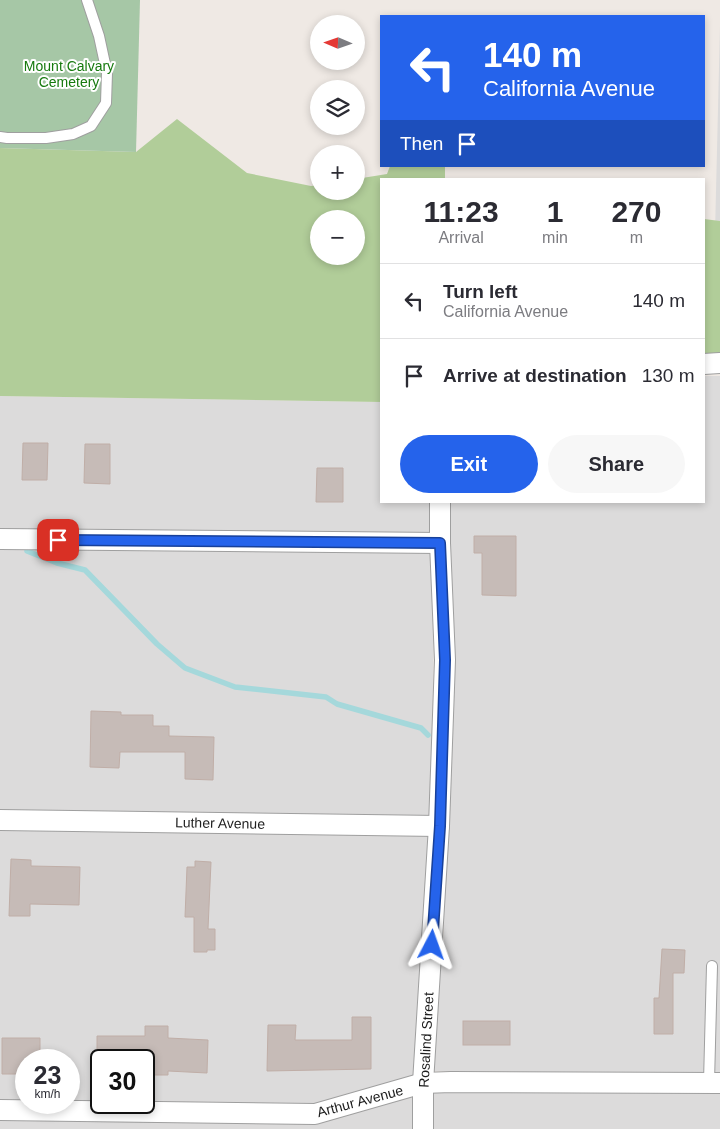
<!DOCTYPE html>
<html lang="en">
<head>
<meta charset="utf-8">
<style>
  :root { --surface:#fff; --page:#f7f7f7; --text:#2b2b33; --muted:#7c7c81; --line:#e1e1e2; --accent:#2563eb }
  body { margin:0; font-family:Helvetica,sans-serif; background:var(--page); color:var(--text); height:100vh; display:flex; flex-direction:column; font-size:19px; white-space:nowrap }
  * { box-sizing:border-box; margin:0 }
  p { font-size:16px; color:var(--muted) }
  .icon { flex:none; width:28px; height:28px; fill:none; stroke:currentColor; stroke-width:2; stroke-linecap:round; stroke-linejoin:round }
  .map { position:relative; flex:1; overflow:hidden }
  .sheet { position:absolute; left:380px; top:178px; width:325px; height:325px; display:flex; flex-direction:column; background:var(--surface); border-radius:0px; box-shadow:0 2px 8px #0003 }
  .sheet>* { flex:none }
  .top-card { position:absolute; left:380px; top:15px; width:325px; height:152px; border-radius:0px; box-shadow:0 2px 8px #0003; background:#2563eb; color:#fff; overflow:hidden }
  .needle { width:32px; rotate:272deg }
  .tools { position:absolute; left:310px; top:15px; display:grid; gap:10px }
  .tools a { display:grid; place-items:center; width:55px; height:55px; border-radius:50%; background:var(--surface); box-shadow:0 2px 8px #0003; font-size:25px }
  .speed { position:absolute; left:15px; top:1049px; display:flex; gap:10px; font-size:25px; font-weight:700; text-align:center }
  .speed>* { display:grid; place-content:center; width:65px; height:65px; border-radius:50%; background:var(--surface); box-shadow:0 2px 8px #0003; line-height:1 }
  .speed small { font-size:12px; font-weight:400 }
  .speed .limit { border:2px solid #111; border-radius:8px; background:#fff; color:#111 }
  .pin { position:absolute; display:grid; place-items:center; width:42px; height:42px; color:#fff; margin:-21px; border-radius:10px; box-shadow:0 2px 8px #0006 }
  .me { position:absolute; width:55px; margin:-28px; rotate:4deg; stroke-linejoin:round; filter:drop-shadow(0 0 4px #0008) }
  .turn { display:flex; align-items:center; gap:18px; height:105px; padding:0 20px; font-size:22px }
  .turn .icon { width:65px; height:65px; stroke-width:2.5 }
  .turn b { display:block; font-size:35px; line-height:42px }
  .then { display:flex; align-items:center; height:48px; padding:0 20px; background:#0003; gap:10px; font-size:19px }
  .eta { display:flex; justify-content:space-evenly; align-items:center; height:85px; text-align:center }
  .eta b { font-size:30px; font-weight:600; line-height:35px }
  .cta { display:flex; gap:10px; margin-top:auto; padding:10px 20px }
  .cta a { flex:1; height:58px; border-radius:30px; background:var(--accent); color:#fff; font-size:20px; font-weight:600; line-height:58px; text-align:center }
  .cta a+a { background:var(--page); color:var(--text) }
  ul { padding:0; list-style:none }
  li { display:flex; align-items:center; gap:15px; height:75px; padding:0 20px; border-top:1px solid var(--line) }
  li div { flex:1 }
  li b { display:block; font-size:19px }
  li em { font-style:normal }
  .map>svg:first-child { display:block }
</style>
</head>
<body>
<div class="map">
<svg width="720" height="1129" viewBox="0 0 720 1129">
  <rect width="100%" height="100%" fill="#efe9e4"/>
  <g fill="#dcdbdb" fill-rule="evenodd">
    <polygon points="720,26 720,357 712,357"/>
    <polygon points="704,376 720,376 720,1074 431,1071 444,931 448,501 704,501"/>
    <polygon points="0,396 381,402 381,501 434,501 435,536 0,529"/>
    <path d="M0,543L435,550L431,834L418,1129H0ZM26,1060H69V1102H26ZM101,1060H144V1102H101Z"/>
    <polygon points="428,1086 720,1094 720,1129 428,1129"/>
  </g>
  <g fill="#b1cd99" fill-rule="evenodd">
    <path d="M177,119L247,173L311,186L319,185V191H356V179L387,174L390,166H445V179H381V402L0,396V148L136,152ZM319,219H356V256H319Z"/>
    <polygon points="704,219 720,221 720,357 704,357"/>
  </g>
  <polygon fill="#a6c7a6" points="0,0 140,0 136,152 0,148"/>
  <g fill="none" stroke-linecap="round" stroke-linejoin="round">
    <polyline stroke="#a5d8db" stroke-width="5.5" points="27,551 57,563 85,570 157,644 185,668 235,687 326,697 337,704 421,728 428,735"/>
  </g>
  <g fill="#c6bbb7" stroke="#c0aea7">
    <polygon points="23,443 48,443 47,480 22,480"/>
    <polygon points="85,444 110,444 110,484 84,483"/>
    <polygon points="317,468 343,468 343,502 316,502"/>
    <polygon points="474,536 516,536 516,596 482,595 482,553 474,553"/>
    <polygon points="91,711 121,712 121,715 153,715 153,726 169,726 169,736 214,737 213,780 185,779 185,752 120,752 119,768 90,767"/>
    <polygon points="11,859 31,860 31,866 80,867 79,905 30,904 30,916 9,916"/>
    <polygon points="195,861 211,862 208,929 215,929 215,950 207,950 207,952 194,952 194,917 185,917 187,867 195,867"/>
    <polygon points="662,949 685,950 684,973 673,973 673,1034 654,1034 654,998 659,998"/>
    <polygon points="352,1017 371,1017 371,1069 267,1071 268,1025 296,1025 295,1040 352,1040"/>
    <rect x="463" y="1021" width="47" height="24"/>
    <polygon points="145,1026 168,1026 168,1038 208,1040 207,1073 168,1071 168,1075 144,1075 144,1060 97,1060 97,1036 145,1036"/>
    <polygon points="2,1038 40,1038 40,1060 26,1060 26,1074 2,1074"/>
  </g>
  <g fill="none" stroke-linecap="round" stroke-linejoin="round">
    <g stroke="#9f9f9f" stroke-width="12">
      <g id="service">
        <polyline points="0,137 7,138 46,138 73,134 91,126 106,103 107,73 99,36 87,0"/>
        <polyline points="709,1082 712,966"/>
      </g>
    </g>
    <g stroke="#9f9f9f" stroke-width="22">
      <g id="minor">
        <polyline points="704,364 720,363"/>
        <polyline points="0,539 440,543"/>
        <polyline points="0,820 439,826"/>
        <polyline points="0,1110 315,1114 423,1083 451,1082 720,1083"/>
        <polyline points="423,1129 423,1083 439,826 445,660 440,543 440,501"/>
      </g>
    </g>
    <use href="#service" stroke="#fff" stroke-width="10"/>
    <use href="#minor" stroke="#fff" stroke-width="20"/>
  </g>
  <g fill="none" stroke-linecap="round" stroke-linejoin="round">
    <g stroke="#184099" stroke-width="12">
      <polyline id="route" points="58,540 440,543 445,660 440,826 432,945"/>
    </g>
    <use href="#route" stroke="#2563eb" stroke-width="9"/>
  </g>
  <g text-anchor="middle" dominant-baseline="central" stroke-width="4" stroke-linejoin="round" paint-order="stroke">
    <g font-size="14" fill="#167a0e" stroke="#fff">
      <text x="69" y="66">Mount Calvary<tspan x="69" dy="16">Cemetery</tspan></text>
    </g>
    <g font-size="14" fill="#1e1e1e" stroke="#fff">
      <text transform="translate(220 823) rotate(1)">Luther Avenue</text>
      <text transform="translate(426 1040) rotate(-87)">Rosalind Street</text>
      <text transform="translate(360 1101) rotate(-15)">Arthur Avenue</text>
    </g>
  </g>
</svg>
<div class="tools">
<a><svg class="needle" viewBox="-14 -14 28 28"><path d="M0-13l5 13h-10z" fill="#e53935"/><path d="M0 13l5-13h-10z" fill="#7c7c81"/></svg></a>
<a><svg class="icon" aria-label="layers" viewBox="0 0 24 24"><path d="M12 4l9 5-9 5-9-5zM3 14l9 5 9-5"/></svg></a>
<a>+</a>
<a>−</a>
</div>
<div class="speed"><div>23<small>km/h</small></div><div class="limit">30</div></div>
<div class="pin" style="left:58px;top:540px;background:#d93025"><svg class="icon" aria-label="arrive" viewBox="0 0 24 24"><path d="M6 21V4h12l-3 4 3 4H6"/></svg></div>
<svg class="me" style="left:432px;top:945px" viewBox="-20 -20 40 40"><path d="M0-17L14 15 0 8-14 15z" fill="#2563eb" stroke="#fff" stroke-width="4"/></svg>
<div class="top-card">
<div class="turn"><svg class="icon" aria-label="left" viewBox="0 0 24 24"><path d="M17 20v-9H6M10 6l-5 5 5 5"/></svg><div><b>140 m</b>California Avenue</div></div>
<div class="then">Then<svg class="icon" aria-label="arrive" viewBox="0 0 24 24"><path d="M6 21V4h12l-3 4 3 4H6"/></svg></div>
</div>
<section class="sheet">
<div class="eta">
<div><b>11:23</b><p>Arrival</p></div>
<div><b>1</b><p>min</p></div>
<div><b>270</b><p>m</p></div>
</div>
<ul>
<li><svg class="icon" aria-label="left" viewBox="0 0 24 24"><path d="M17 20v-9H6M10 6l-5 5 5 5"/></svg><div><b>Turn left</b><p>California Avenue</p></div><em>140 m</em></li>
<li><svg class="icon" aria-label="arrive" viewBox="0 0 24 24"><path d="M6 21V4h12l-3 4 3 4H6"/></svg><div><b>Arrive at destination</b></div><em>130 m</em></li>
</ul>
<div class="cta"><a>Exit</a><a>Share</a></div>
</section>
</div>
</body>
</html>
